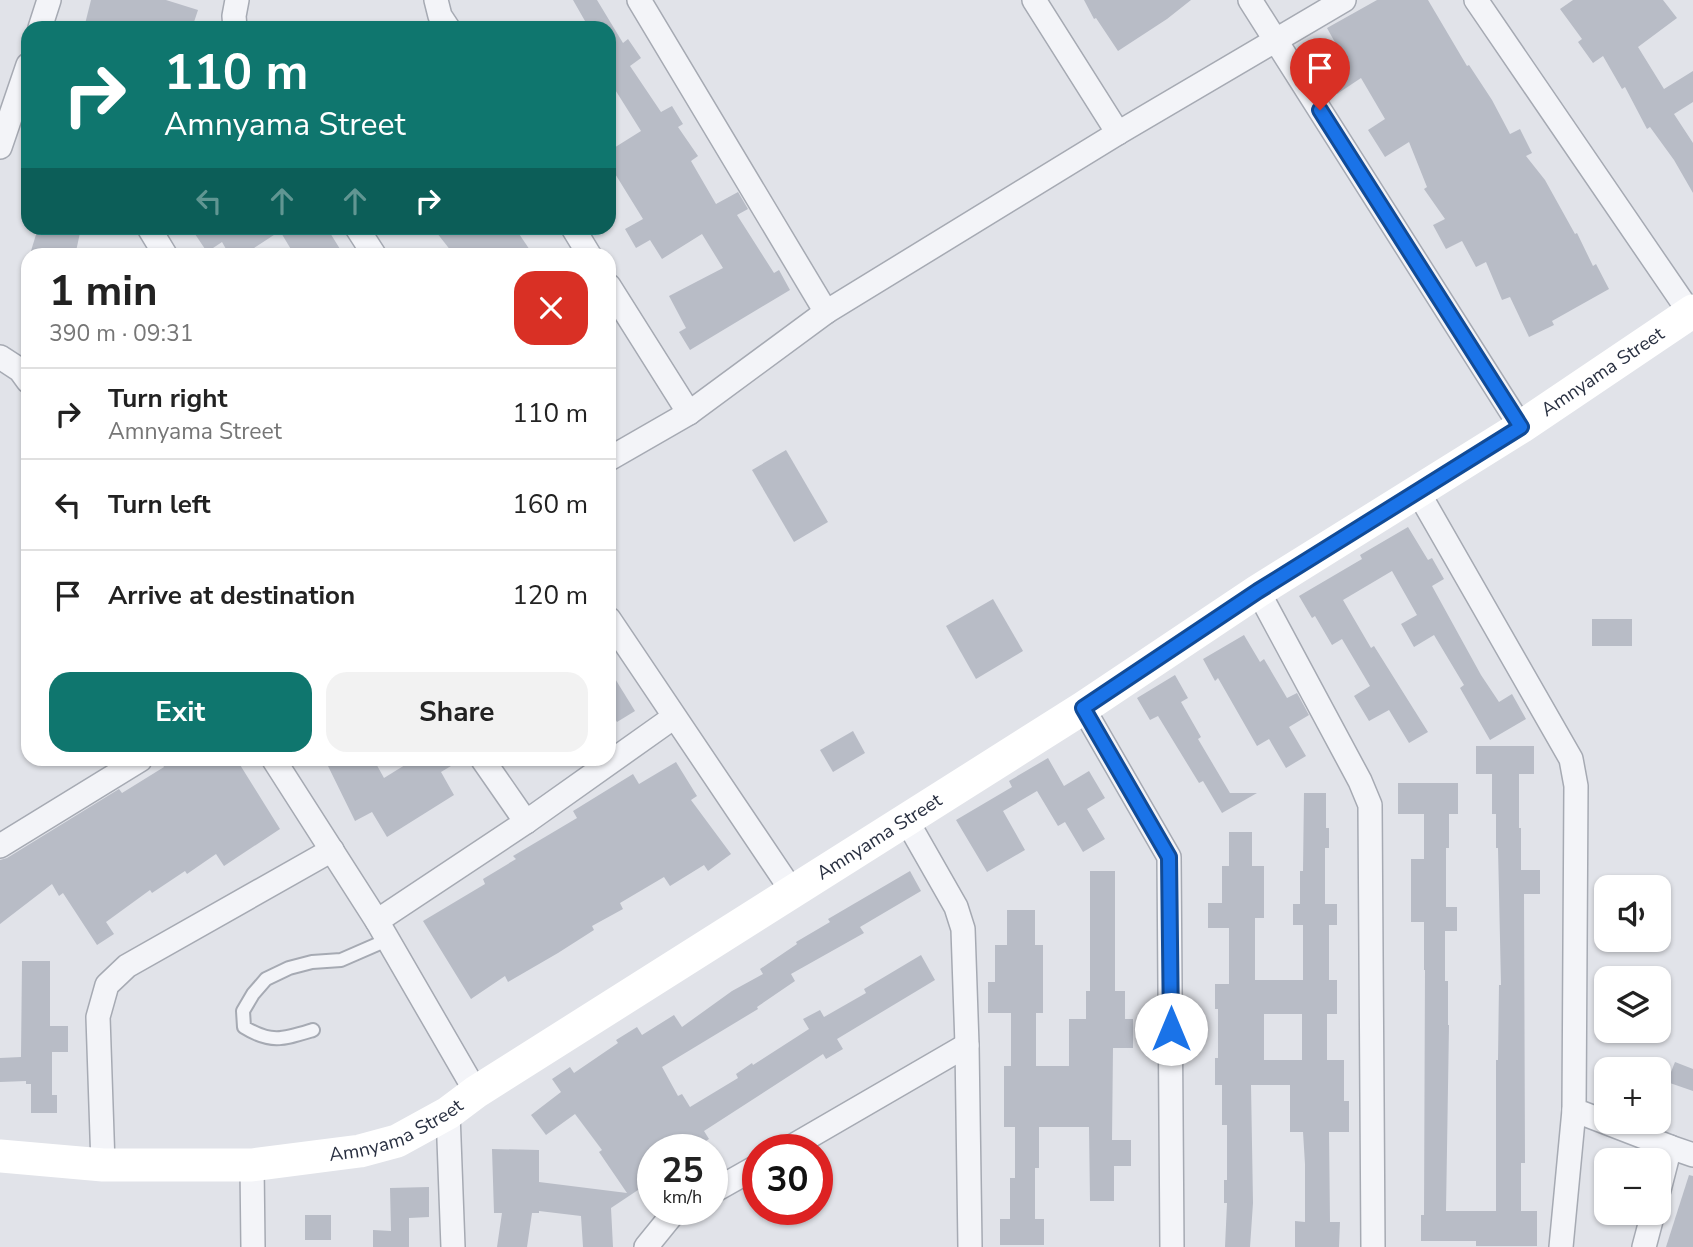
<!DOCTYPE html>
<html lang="en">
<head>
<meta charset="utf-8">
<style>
  :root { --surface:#fff; --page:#f2f2f2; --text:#222; --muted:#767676; --line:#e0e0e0; --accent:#0f766e }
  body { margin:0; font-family:"Nunito Sans",sans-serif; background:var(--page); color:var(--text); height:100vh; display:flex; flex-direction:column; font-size:26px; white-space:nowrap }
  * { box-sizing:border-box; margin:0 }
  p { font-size:23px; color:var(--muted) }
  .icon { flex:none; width:38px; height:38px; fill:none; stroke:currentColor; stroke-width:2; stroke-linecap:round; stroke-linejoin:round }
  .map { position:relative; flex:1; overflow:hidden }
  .panel { position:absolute; left:21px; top:248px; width:595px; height:518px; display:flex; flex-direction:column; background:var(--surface); border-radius:21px; box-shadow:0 2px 5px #0004 }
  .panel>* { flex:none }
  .hud { position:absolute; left:21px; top:21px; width:595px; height:214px; border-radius:21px; box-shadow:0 2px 5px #0004; background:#0f766e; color:#fff; overflow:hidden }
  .tools { position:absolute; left:1594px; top:875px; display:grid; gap:14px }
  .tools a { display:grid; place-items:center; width:77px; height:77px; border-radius:14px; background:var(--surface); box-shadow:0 2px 5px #0004; font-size:35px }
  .speed { position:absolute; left:637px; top:1134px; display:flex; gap:14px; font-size:35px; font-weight:700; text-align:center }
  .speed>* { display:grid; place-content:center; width:91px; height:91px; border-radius:50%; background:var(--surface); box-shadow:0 2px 5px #0004; line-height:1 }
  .speed small { font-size:18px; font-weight:400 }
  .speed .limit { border:10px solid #d22; background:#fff; color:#111 }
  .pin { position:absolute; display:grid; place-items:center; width:60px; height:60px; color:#fff; margin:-72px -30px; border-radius:50% 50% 50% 0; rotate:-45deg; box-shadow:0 0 7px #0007 }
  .pin .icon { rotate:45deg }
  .me { position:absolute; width:77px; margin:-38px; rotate:0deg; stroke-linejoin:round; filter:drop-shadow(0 0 5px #0008) }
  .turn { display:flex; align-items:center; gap:24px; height:147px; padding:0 28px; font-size:32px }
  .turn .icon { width:91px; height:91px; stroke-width:2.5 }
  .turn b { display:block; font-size:49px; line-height:60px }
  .lanes { display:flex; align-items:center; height:66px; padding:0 28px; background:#0003; justify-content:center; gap:35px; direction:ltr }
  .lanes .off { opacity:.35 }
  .round { display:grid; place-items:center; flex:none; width:74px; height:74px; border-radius:21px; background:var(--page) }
  .summary { display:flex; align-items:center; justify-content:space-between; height:119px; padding:0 28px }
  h1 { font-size:42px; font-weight:700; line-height:52px }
  .primary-button { display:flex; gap:14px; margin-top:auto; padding:14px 28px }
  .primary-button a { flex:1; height:80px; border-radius:21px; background:var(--accent); color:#fff; font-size:28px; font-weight:700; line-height:80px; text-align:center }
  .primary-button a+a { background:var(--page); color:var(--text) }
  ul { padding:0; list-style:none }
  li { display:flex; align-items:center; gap:21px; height:91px; padding:0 28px; border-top:2px solid var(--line) }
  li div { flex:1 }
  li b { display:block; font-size:26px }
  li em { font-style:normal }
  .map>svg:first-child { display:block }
</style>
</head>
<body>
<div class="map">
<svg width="1693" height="1247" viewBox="0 0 1693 1247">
  <rect width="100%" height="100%" fill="#e1e3e9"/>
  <g fill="#b8bcc6" fill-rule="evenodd">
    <polygon points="91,0 166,0 198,10 192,28 84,28"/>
    <polygon points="573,0 597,0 623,43 628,39 641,58 630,66 661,112 672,106 683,124 678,127 698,156 691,161 716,204 738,192 748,209 737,215 774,273 779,270 790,290 690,350 679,332 686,328 669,296 723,268 702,234 662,259 650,240 636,248 625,229 643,219 609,164 609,151 641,131 609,80 609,28 589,28"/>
    <polygon points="1084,0 1191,0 1167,19 1118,51 1096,18 1094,19"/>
    <polygon points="1377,0 1428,0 1467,66 1469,65 1492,100 1510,134 1520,129 1532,153 1526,156 1545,180 1575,234 1577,233 1593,266 1596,264 1609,289 1552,321 1554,325 1529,337 1510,297 1502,300 1486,262 1476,267 1462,241 1446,249 1433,225 1445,219 1424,189 1427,187 1409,142 1385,157 1368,130 1385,119 1361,78 1337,94 1321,69 1342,55 1327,28"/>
    <polygon points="1573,0 1663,0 1677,18 1638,47 1664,89 1693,71 1693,102 1674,114 1693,143 1693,193 1674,160 1650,127 1647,129 1625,87 1622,89 1603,56 1593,63 1578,42 1582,39 1560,9"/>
    <polygon points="38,228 81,228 75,256 47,256 31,251"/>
    <polygon points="191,228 327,228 340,249 330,256 295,256 280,231 242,256 230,256 222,242 207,252"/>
    <polygon points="433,228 515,228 534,256 455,256"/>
    <polygon points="786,450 828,522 794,542 752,470"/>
    <polygon points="1408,527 1428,560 1432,558 1444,579 1432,586 1481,675 1499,702 1512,694 1526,719 1490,740 1460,688 1464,685 1434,635 1414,647 1401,624 1417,615 1392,571 1343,600 1371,648 1374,646 1428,732 1409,743 1389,710 1369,721 1354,696 1370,686 1342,639 1332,645 1315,616 1312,618 1299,596 1362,559 1360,555"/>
    <polygon points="993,599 1023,651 976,679 946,626"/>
    <rect x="1592" y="619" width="40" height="27"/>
    <polygon points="1244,635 1260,662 1264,659 1287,698 1297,693 1309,715 1289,727 1306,756 1286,768 1269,739 1257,746 1218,678 1215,681 1203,659"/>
    <polygon points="609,669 635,711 617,722 609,709"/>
    <polygon points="1175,675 1188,698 1181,702 1201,737 1198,739 1230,793 1257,793 1222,813 1203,781 1199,783 1158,716 1150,720 1137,698"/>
    <polygon points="853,731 865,753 833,772 820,750"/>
    <polygon points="1476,746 1534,746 1534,774 1519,774 1519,828 1521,828 1521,870 1540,870 1540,894 1524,894 1525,1163 1521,1163 1521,1211 1537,1211 1537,1246 1476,1246 1476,1241 1421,1241 1421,1215 1424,1215 1425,970 1424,970 1424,922 1411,922 1411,859 1424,859 1424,814 1398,814 1398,783 1458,783 1458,814 1449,814 1449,848 1446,848 1446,907 1457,907 1457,931 1445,931 1445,981 1448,981 1448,1025 1449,1025 1446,1211 1496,1211 1496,1060 1498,1060 1499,985 1501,985 1498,848 1496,848 1496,814 1492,814 1492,774 1476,774"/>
    <polygon points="1048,758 1064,786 1089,771 1105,798 1087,809 1105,839 1083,852 1065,822 1058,826 1037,791 1003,811 1025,850 987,872 956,820 1012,787 1009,781"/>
    <polygon points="160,760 237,760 280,829 224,866 216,854 187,874 185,871 152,893 150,890 106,922 114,934 97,945 63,893 59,896 52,884 0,924 0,860 7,858 119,789 122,793 164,767"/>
    <polygon points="341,760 374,760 384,778 413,760 461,760 441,772 454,795 387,837 372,812 355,821 328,766"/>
    <polygon points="676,762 697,796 691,800 731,854 708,871 704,865 670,886 664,877 620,903 623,909 592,926 594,930 558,953 508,982 505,976 471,999 423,921 485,884 483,879 516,859 513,856 577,818 573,811 633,774 639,784"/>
    <path d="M1304,793H1326V828H1329V848H1325V904H1337V925H1329V980H1337V1014H1327V1060H1344V1101H1349V1132H1329L1330,1222H1340L1339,1247H1295V1221L1305,1222V1164L1303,1132H1290V1085H1251L1253,1203L1250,1247H1225L1227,1203H1224V1180H1227V1125H1222V1085H1215V1058H1218V1009H1215V984H1229V928H1208V903H1222V866H1229V832H1252V866H1264V918H1255V980H1303V925H1293V904H1300V871H1303ZM1264,1014H1302V1060H1264Z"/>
    <polygon points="910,871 921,891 860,927 864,933 791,974 795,981 757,1007 758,1009 662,1067 678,1096 682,1094 690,1107 738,1078 736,1074 752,1063 753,1065 809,1029 803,1019 820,1010 824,1017 866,993 864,989 921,955 935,980 837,1039 843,1049 826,1059 823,1054 704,1131 709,1139 692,1150 653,1150 653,1180 611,1208 613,1247 583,1247 581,1216 539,1211 539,1213 532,1213 527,1247 497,1247 502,1213 494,1213 492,1149 539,1150 539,1182 627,1193 599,1152 602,1150 575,1114 546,1135 531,1115 561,1092 552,1079 570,1067 574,1073 618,1043 616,1040 637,1027 642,1035 674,1015 682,1027 732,991 763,974 760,969 797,944 796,942 830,922 828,919"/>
    <polygon points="1090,871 1115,871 1115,991 1125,991 1125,1019 1133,1019 1133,1048 1113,1048 1112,1140 1131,1140 1131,1166 1114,1166 1114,1201 1090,1201 1089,1127 1039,1127 1039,1168 1035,1168 1035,1219 1044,1219 1044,1245 1000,1245 1000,1219 1010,1219 1010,1178 1015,1178 1015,1127 1004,1127 1004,1066 1011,1066 1011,1013 988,1013 988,982 995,982 995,945 1007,945 1007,910 1035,910 1035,945 1043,945 1043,1013 1036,1013 1036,1066 1069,1066 1069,1019 1086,1019 1086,991 1090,991"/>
    <polygon points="22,961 50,961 50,1026 68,1026 68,1052 52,1052 52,1095 57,1095 57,1113 31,1113 31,1084 26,1084 26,1081 0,1082 0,1058 21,1057"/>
    <polygon points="1675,1062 1693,1069 1693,1091 1667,1082"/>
    <polygon points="1689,1175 1693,1176 1693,1247 1666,1247"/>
    <polygon points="429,1187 429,1217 409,1218 409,1247 373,1247 373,1230 391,1231 390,1188"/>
    <rect x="305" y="1215" width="26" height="25"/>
  </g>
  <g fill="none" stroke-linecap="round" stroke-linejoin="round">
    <g stroke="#a6aab3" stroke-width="16">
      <path id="lane" d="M313,1030C284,1039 271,1044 244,1027L243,1011L253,994L266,979L289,968L312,962L341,960L387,940"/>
    </g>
    <g stroke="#a6aab3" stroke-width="26">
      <g id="street">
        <polyline points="436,0 440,16 448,28"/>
        <polyline points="639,0 826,312"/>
        <polyline points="1034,0 1118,133"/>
        <polyline points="1250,0 1521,427"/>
        <polyline points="1476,0 1690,313"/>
        <polyline points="40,28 49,0"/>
        <polyline points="235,28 234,16 237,0"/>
        <polyline points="0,147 28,65"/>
        <polyline points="149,228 166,256"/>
        <polyline points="357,228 375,256"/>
        <polyline points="573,228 590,256"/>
        <polyline points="609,286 689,413"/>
        <polyline points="0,357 20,370 28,381"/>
        <polyline points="609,459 689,413 826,312 1118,133 1344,0"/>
        <polyline points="1417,490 1571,759 1576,786 1574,1110 1670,1147 1659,1190"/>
        <polyline points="1258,591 1360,781 1370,805 1373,1247"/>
        <polyline points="609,619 792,891"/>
        <polyline points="1083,708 1169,857 1172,1247"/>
        <polyline points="274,760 377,921 476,1092"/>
        <polyline points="483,760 526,822"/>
        <polyline points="907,821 956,907 963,929 967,1045 970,1247"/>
        <polyline points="0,846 140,760"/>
        <polyline points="377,921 526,822 674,717"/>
        <polyline points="448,1113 453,1247"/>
        <polyline points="1670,1147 1693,1155"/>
        <polyline points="786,1150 967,1045"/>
        <polyline points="103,1165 98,1017 107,985 127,966 332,850"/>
        <polyline points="252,1165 253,1247"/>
        <polyline points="712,1192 758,1166"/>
        <polyline points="646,1247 672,1215 682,1209"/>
        <polyline points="1561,1247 1574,1110"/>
        <polyline points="1644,1247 1653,1213"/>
      </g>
    </g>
    <use href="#lane" stroke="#f3f4f8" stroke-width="12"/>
    <use href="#street" stroke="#f3f4f8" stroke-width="23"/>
    <path stroke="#fff" stroke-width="33" id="s1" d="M0,1156L103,1165H252L360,1151L397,1141L448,1113L476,1092L1083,708L1258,591L1521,427L1693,311"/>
  </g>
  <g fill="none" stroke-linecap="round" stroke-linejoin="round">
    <g stroke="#114b97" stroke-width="18">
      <polyline id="route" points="1171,1029 1169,857 1083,708 1258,591 1521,427 1320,110"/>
    </g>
    <use href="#route" stroke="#1a73e8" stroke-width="12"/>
  </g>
  <g text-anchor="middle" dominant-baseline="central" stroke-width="6" stroke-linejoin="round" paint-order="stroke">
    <g font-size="19" fill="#293041" stroke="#f0f2f7">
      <text stroke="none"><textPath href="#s1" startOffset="1830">Amnyama Street</textPath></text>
      <text stroke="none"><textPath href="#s1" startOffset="970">Amnyama Street</textPath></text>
      <text stroke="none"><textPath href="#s1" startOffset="402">Amnyama Street</textPath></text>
    </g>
  </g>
</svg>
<div class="tools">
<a><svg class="icon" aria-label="sound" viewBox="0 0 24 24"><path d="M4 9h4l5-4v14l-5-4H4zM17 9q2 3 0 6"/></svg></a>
<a><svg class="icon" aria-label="layers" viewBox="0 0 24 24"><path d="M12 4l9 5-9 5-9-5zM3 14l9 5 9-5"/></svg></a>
<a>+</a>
<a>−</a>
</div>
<div class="speed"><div>25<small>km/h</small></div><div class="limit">30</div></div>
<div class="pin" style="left:1320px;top:110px;background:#d93025"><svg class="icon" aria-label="arrive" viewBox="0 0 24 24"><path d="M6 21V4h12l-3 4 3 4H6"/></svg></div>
<svg class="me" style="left:1171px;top:1029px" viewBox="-20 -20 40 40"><circle r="19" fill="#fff"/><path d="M0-13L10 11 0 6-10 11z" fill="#1a73e8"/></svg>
<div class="hud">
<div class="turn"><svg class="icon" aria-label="right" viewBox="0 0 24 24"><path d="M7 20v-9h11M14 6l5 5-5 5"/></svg><div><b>110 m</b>Amnyama Street</div></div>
<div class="lanes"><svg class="icon off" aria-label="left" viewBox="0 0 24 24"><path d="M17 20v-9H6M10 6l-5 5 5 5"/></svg><svg class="icon off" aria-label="ahead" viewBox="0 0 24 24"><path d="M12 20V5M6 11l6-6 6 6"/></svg><svg class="icon off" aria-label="ahead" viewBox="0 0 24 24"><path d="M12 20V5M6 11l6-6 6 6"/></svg><svg class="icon" aria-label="right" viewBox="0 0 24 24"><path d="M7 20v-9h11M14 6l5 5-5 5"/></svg></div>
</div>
<section class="panel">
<div class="summary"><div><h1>1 min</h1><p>390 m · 09:31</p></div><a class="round" style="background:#d93025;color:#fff"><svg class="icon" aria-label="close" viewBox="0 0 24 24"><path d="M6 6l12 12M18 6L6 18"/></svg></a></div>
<ul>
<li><svg class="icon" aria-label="right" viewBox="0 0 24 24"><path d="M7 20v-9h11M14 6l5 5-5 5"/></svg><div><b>Turn right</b><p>Amnyama Street</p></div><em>110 m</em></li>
<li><svg class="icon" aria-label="left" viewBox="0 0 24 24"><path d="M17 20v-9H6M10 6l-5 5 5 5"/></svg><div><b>Turn left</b></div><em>160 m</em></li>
<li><svg class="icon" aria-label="arrive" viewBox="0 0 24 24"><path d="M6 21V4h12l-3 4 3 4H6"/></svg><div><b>Arrive at destination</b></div><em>120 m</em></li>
</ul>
<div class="primary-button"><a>Exit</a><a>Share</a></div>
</section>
</div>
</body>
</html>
